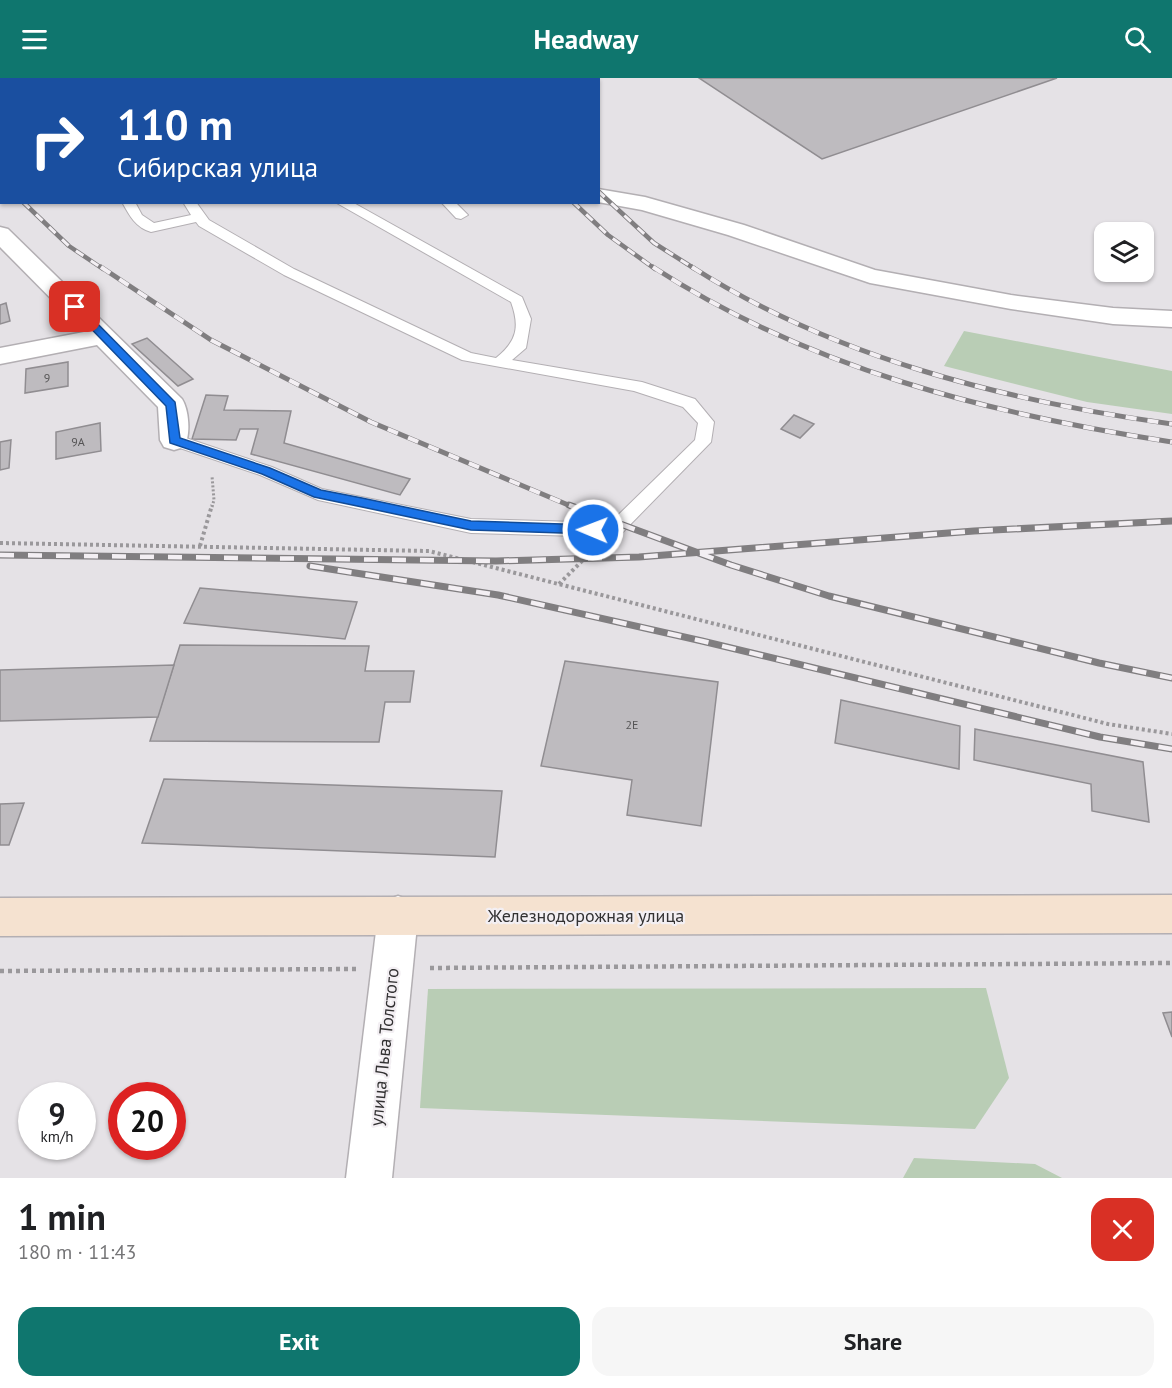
<!DOCTYPE html>
<html lang="en">
<head>
<meta charset="utf-8">
<style>
  :root { --surface:#fff; --page:#f6f6f6; --text:#202124; --muted:#757577; --accent:#0f766e }
  body { margin:0; font-family:"PT Sans",sans-serif; background:var(--page); color:var(--text); height:100vh; display:flex; flex-direction:column; font-size:22px; white-space:nowrap }
  * { box-sizing:border-box; margin:0 }
  p { font-size:20px; color:var(--muted) }
  .icon { flex:none; width:33px; height:33px; fill:none; stroke:currentColor; stroke-width:2; stroke-linecap:round; stroke-linejoin:round }
  .map { position:relative; height:1100px; overflow:hidden }
  .details { display:flex; flex-direction:column; background:var(--surface); flex:1 }
  .details>* { flex:none }
  .hud { position:absolute; left:0px; top:0px; width:600px; height:126px; box-shadow:0 2px 4px #0004; background:#1a4fa0; color:#fff; overflow:hidden }
  .buttons { position:absolute; left:1094px; top:144px; display:grid; gap:12px }
  .buttons a { display:grid; place-items:center; width:60px; height:60px; border-radius:12px; background:var(--surface); box-shadow:0 2px 4px #0004; font-size:30px }
  .speed { position:absolute; left:18px; top:1004px; display:flex; gap:12px; font-size:30px; font-weight:700; text-align:center }
  .speed>* { display:grid; place-content:center; width:78px; height:78px; border-radius:50%; background:var(--surface); box-shadow:0 2px 4px #0004; line-height:1 }
  .speed small { font-size:15px; font-weight:400 }
  .speed .limit { border:9px solid #d22; background:#fff; color:#111 }
  .pin { position:absolute; display:grid; place-items:center; width:51px; height:51px; color:#fff; margin:-26px; border-radius:12px; box-shadow:0 3px 9px #0006 }
  .me { position:absolute; width:66px; margin:-33px; rotate:271deg; stroke-linejoin:round; filter:drop-shadow(0 0 4px #0008) }
  .turn { display:flex; align-items:center; gap:21px; height:126px; padding:0 18px; font-size:27px }
  .turn .icon { width:78px; height:78px; stroke-width:2.5 }
  .turn b { display:block; font-size:42px; line-height:51px }
  .round { display:grid; place-items:center; flex:none; width:63px; height:63px; border-radius:18px; background:var(--page) }
  .overview { display:flex; align-items:center; justify-content:space-between; height:102px; padding:0 18px }
  h1 { font-size:36px; font-weight:800; line-height:45px }
  .button { display:flex; gap:12px; margin-top:auto; padding:12px 18px }
  .button a { flex:1; height:69px; border-radius:18px; background:var(--accent); color:#fff; font-size:24px; font-weight:800; line-height:69px; text-align:center }
  .button a+a { background:var(--page); color:var(--text) }
  header { display:flex; justify-content:space-between; align-items:center; height:78px; padding:0 18px; background:var(--accent); color:#fff; font-size:27px; font-weight:800 }
  .map>svg:first-child { display:block }
</style>
</head>
<body>
<header><svg class="icon" aria-label="menu" viewBox="0 0 24 24"><path d="M4 6h16M4 12h16M4 18h16"/></svg>Headway<svg class="icon" aria-label="search" viewBox="0 0 24 24"><circle cx="10" cy="10" r="6"/><path d="M15 15l6 6"/></svg></header>
<div class="map">
<svg width="1172" height="1100" viewBox="0 0 1172 1100">
  <rect width="100%" height="100%" fill="#e5e2e6"/>
  <g fill="#b9cdb5">
    <polygon points="964,253 1172,293 1172,336 1087,324 944,288"/>
    <polygon points="986,910 1009,1000 975,1051 420,1030 428,911"/>
    <polygon points="914,1080 1035,1086 1062,1100 903,1100"/>
  </g>
  <g fill="#bebbbf" stroke="#908d91" stroke-width="1.5">
    <polygon points="699,0 1057,0 822,81"/>
    <polygon points="6,225 10,243 0,246 0,227"/>
    <polygon points="147,260 193,301 178,308 132,266"/>
    <polygon points="68,284 68,308 25,315 26,291"/>
    <polygon points="206,317 228,318 224,332 291,333 284,365 410,401 400,417 251,376 258,351 240,351 236,362 192,361"/>
    <polygon points="794,337 814,346 800,360 781,351"/>
    <polygon points="100,345 101,373 56,381 56,354"/>
    <polygon points="11,362 9,390 0,392 0,364"/>
    <polygon points="200,510 357,524 345,561 184,545"/>
    <polygon points="180,567 369,568 365,593 414,593 410,624 385,624 379,664 150,663"/>
    <polygon points="565,583 718,604 701,748 627,737 632,702 541,688"/>
    <polygon points="174,587 158,639 0,643 0,592"/>
    <polygon points="841,622 960,648 959,691 835,665"/>
    <polygon points="975,651 1143,684 1149,744 1092,733 1091,706 974,682"/>
    <polygon points="164,701 502,713 495,779 142,765"/>
    <polygon points="24,725 9,767 0,767 0,726"/>
    <polygon points="1172,934 1172,959 1163,935"/>
  </g>
  <g fill="none" stroke-linecap="round" stroke-linejoin="round">
    <g stroke="#b3afb3" stroke-width="2">
      <g id="service">
        <polygon points="18,0 30,0 30,2 19,2"/>
        <polygon points="99,0 111,0 111,2 100,2"/>
        <polygon points="175,0 187,0 187,2 176,2"/>
        <polygon points="271,0 283,0 283,2 272,2"/>
        <path d="M122,124H135L142,137L154,145L191,137L183,124H196L209,142L294,191L471,275L496,280C517,263 520,249 511,224L335,124H352L522,219L531,241L526,270L512,282L642,304L695,321L714,344L711,364L620,457L614,459L471,455L318,422L260,397L168,366L166,362L168,358L174,356L272,389L322,411L471,441L610,445L695,362L698,345L683,329L634,313L462,282L284,197L199,148L196,144L151,154C136,150 129,137 122,124Z"/>
        <polygon points="441,124 455,124 468,137 461,141 456,140"/>
      </g>
    </g>
    <g stroke="#b3afb3" stroke-width="3">
      <g id="minor">
        <rect x="468" y="0" width="20" height="2"/>
        <polygon points="598,111 645,119 744,147 875,192 1011,217 1113,230 1172,233 1172,249 1113,246 1011,231 870,205 728,157 642,132 598,124"/>
        <path d="M0,149L8,151L182,321C189,332 191,357 184,369L174,372L164,369L160,362L158,329L97,267L0,286V270L84,254L0,169Z"/>
        <polygon points="398,818 412,823 418,837 392,1100 346,1100 378,837 384,823"/>
      </g>
    </g>
    <g stroke="#b3afb3" stroke-width="3">
      <polygon id="secondary" points="1172,817 1172,855 0,858 0,820"/>
    </g>
    <polyline stroke="#9a989b" stroke-width="3" stroke-dasharray="2 2" stroke-linecap="butt" points="212,429 214,422 212,398"/>
    <g stroke="#9a989b" stroke-width="4" stroke-dasharray="3 3" stroke-linecap="butt">
      <polyline points="0,465 429,473 1108,646 1172,656"/>
      <polyline points="200,468 212,427"/>
      <polyline points="559,506 590,475"/>
    </g>
    <g stroke="#9a989b" stroke-width="4.5" stroke-dasharray="4 4" stroke-linecap="butt">
      <polyline points="430,890 1172,885"/>
      <polyline points="0,893 356,891"/>
    </g>
    <use href="#service" fill="#fff" fill-rule="evenodd"/>
    <use href="#minor" fill="#fff" fill-rule="evenodd"/>
    <use href="#secondary" fill="#f5e2d0" fill-rule="evenodd"/>
    <g stroke="#807e80" stroke-width="4.5">
      <g id="rail-far2">
        <polyline points="0,102 2,104"/>
        <polyline points="598,113 654,165 695,191"/>
        <polyline points="23,124 69,168 103,191"/>
        <polyline points="573,124 608,157 655,191"/>
      </g>
    </g>
    <g stroke="#807e80" stroke-width="5">
      <g id="rail-far1">
        <polyline points="101,189 211,262 371,344 573,429"/>
        <path d="M653,189C810,291 990,336 1172,364"/>
        <path d="M692,189C835,280 1006,323 1172,346"/>
      </g>
    </g>
    <g stroke="#807e80" stroke-width="7">
      <g id="rail">
        <polyline points="569,427 731,487 829,518 1099,585 1172,600"/>
        <polyline points="0,477 496,483 639,479 974,453 1172,443"/>
        <polyline points="310,488 498,517 702,563 1100,659 1172,671"/>
      </g>
    </g>
    <use href="#rail-far2" stroke="#f3eff3" stroke-width="3" stroke-dasharray="9" stroke-linecap="butt"/>
    <use href="#rail-far1" stroke="#f3eff3" stroke-width="4" stroke-dasharray="11" stroke-linecap="butt"/>
    <use href="#rail" stroke="#f3eff3" stroke-width="4.5" stroke-dasharray="14" stroke-linecap="butt"/>
  </g>
  <polygon fill="#1a73e8" stroke="#114b97" stroke-width="1.5" points="75,226 79,227 175,324 180,360 270,390 321,412 362,420 471,443 593,447 599,452 593,456 471,452 362,429 314,419 262,396 170,365 166,328 72,231 70,229"/>
  <g text-anchor="middle" dominant-baseline="central" stroke-width="4.5" stroke-linejoin="round" paint-order="stroke">
    <g font-size="12" fill="#555455">
      <text x="47" y="299">9</text>
      <text x="78" y="363">9А</text>
      <text x="632" y="646">2Е</text>
    </g>
    <g font-size="18" fill="#323132" stroke="#f3eff3">
      <text x="586" y="837">Железнодорожная улица</text>
      <text transform="translate(384 969) rotate(-84)">улица Льва Толстого</text>
    </g>
  </g>
</svg>
<div class="buttons">
<a><svg class="icon" aria-label="layers" viewBox="0 0 24 24"><path d="M12 4l9 5-9 5-9-5zM3 14l9 5 9-5"/></svg></a>
</div>
<div class="speed"><div>9<small>km/h</small></div><div class="limit">20</div></div>
<div class="pin" style="left:75px;top:229px;background:#d93025"><svg class="icon" aria-label="arrive" viewBox="0 0 24 24"><path d="M6 21V4h12l-3 4 3 4H6"/></svg></div>
<svg class="me" style="left:593px;top:452px" viewBox="-20 -20 40 40"><circle r="17" fill="#1a73e8" stroke="#fff" stroke-width="3"/><path d="M0-11L8 9 0 5-8 9z" fill="#fff"/></svg>
<div class="hud">
<div class="turn"><svg class="icon" aria-label="right" viewBox="0 0 24 24"><path d="M7 20v-9h11M14 6l5 5-5 5"/></svg><div><b>110 m</b>Сибирская улица</div></div>
</div>
</div>
<section class="details">
<div class="overview"><div><h1>1 min</h1><p>180 m · 11:43</p></div><a class="round" style="background:#d93025;color:#fff"><svg class="icon" aria-label="close" viewBox="0 0 24 24"><path d="M6 6l12 12M18 6L6 18"/></svg></a></div>
<div class="button"><a>Exit</a><a>Share</a></div>
</section>
</body>
</html>
